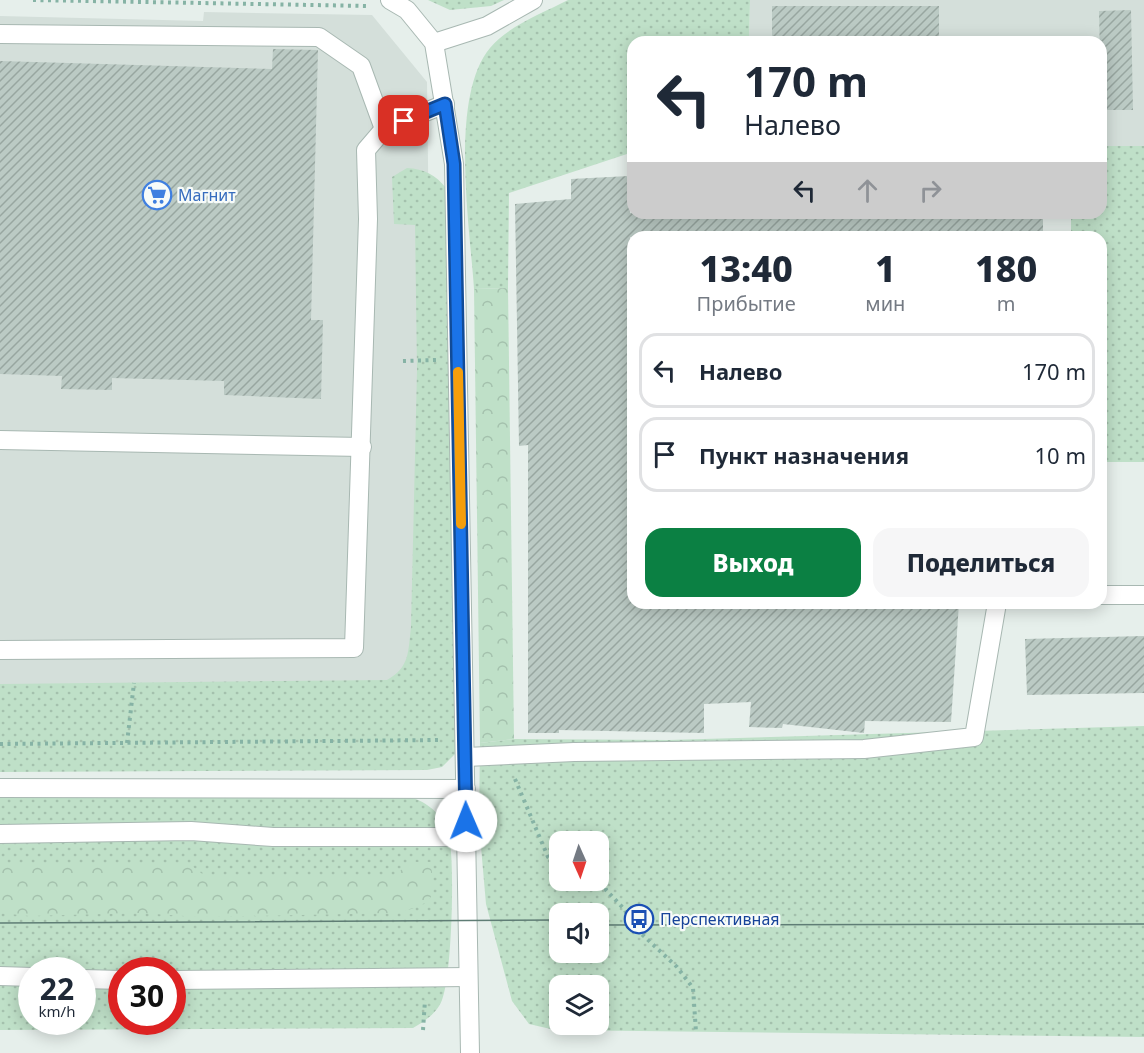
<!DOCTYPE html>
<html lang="ru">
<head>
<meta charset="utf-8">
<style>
  :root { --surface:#fff; --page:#f6f6f7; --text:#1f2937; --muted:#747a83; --line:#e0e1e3; --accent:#0b8043 }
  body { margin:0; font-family:"Noto Sans",sans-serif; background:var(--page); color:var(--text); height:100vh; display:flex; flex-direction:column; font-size:22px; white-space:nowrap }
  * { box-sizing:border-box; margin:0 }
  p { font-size:20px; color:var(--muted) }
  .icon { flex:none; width:33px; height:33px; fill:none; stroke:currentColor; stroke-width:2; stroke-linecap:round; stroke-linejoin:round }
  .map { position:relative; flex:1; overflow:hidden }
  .side { position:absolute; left:627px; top:231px; width:480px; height:378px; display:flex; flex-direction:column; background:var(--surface); border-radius:18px; box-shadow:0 3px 15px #0003 }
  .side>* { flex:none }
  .top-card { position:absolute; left:627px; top:36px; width:480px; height:183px; border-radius:18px; box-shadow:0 3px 15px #0003; background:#fff; color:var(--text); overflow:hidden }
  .needle { width:39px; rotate:177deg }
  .fabs { position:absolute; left:549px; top:831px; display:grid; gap:12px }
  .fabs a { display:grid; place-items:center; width:60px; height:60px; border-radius:12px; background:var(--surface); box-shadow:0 3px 15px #0003; font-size:30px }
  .speed { position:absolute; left:18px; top:957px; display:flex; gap:12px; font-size:30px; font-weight:700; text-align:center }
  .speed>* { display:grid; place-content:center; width:78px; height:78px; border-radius:50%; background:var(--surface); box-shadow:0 3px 15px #0003; line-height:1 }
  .speed small { font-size:15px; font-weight:400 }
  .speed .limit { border:9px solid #d22; background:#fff; color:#111 }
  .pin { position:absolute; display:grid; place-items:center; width:51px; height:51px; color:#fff; margin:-26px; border-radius:12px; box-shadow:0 3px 9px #0006 }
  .me { position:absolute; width:66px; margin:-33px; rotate:359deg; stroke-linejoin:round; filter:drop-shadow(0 0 4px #0008) }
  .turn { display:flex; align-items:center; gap:21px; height:126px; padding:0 18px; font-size:27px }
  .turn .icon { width:78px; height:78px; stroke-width:2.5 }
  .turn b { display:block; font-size:42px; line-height:51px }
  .lanes { display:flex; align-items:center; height:57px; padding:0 18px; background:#0003; justify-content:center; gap:30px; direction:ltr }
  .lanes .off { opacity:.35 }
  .eta { display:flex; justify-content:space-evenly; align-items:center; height:102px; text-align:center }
  .eta b { font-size:36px; font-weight:800; line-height:42px }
  .button { display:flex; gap:12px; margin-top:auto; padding:12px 18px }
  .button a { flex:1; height:69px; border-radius:18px; background:var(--accent); color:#fff; font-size:24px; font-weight:800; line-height:69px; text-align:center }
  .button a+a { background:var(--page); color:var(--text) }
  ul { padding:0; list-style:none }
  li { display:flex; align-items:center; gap:18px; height:75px; margin:0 12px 9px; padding:0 6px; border:3px solid var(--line); border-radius:18px }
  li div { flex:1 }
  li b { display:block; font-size:22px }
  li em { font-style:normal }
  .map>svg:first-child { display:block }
</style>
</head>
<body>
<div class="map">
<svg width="1144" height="1053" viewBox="0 0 1144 1053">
  <defs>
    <pattern id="grass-dots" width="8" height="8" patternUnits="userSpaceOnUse" patternTransform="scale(1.5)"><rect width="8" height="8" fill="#bfe0c8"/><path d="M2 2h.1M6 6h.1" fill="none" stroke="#a4c1ad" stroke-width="1.8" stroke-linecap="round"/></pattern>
    <pattern id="forest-crowns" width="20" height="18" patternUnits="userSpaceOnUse" patternTransform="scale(1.5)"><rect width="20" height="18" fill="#bfe0c8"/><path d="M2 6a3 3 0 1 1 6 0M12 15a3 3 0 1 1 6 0" fill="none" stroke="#a4c1ad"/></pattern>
    <pattern id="building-hatch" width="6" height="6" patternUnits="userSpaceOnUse" patternTransform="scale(1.5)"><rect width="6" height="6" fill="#bbcac4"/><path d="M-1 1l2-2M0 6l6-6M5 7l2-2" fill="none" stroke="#98a6a0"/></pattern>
  </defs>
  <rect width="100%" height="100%" fill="#e6efeb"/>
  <g fill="#d4dfda">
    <polygon points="750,0 1144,0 1144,146 1101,146 1101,42 749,42"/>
    <polygon points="204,12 372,15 427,82 435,726 0,726 0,16 203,21"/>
  </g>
  <g fill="url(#grass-dots)" fill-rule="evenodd">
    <polygon points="428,0 504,0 491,6 450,10"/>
    <path d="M568,0H750L749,42H633V152L509,193L508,288L474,289C470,227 449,97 490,48C508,26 543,13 568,0Z"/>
    <polygon points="1101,146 1144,146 1144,462 1101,462 1101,237 1071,237 1071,213 1101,213"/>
    <path d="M407,168C424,169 436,175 446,188L456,753L442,767L427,770L0,772V684L387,680C410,667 408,652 411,627L417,370L415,225L394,224L392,177Z"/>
    <path d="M1144,726V1037L555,1030L529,1024L512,1001L486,904L479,824L480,743L514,739L669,740ZM560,842H598V880H560ZM560,914H598V952H560ZM560,986H598V1024H560Z"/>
    <path d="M0,798H413C430,804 445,817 449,836C455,862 452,976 442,1000C437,1013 425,1021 413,1028L0,1030ZM32,970H82V1022H32ZM122,970H172V1022H122Z"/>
  </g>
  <g fill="url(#forest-crowns)">
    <polygon points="508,288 514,739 480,743 474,289"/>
    <path d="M411,862H430C438,899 433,904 396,913L199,917L140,913L29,916L0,913V864L188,863L205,876L395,875Z"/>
  </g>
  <g fill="url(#building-hatch)">
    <rect x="772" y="6" width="167" height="36"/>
    <polygon points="1131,10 1133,110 1101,110 1099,11"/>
    <polygon points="273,49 318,50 311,320 323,320 321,399 224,395 224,381 112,378 112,390 61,389 62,376 0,374 0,61 272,69"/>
    <polygon points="629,176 630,213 1043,213 1043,237 630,237 633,603 959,603 951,722 865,721 864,733 783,724 782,728 749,727 751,702 704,704 704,733 559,730 559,733 528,733 528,445 519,446 515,204 571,199 571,179"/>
    <polygon points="1144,636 1144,693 1027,695 1025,639"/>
  </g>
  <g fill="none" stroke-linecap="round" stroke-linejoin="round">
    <g stroke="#a8b8b2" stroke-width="20">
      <g id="minor">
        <polyline points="390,0 407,10 434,43 454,164 470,1053"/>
        <polyline points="0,34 319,37 361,66 384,129"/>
        <polyline points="434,43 487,26 533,0"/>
        <polyline points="0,440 362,447"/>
        <polyline points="1101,595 1144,595"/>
        <polyline points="0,650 354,648 368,219 366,150 384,129 445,104"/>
        <polyline points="466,757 574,752 864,749 974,737 997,603"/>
        <polyline points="0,788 466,789"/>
        <polyline points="0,834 191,831 273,837 466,837"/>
        <polyline points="0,976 32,977"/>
        <polyline points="82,979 122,980"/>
        <polyline points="172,980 468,977"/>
      </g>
    </g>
    <g stroke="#86b3a5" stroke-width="4" stroke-dasharray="3 4.5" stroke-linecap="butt">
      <polyline points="33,0 368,6"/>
      <polyline points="403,361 436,360"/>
      <polyline points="127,743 134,683"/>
      <polyline points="0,744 441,740"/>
      <polyline points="515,779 548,857 560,867"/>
      <polyline points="598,877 604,880 606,890 625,910 631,924 677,967 693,988 696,1032"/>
      <polyline points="423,1030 425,1000"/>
    </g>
    <use href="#minor" stroke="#fff" stroke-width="18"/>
    <g stroke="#5f7d75" stroke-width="1.5">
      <polyline points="0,923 560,920"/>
      <polyline points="598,925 1144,924"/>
    </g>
  </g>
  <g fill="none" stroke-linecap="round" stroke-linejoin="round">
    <g stroke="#114b97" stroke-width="15">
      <polyline id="route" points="404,121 445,104 454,164 466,821"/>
    </g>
    <use href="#route" stroke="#1a73e8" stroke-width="10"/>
    <polyline stroke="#f59e0b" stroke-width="10" points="458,372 461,524"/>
  </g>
  <defs>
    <g id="supermarket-ring" transform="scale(1.5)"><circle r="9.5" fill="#f7fbf9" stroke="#3f7fe0" stroke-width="1.5"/><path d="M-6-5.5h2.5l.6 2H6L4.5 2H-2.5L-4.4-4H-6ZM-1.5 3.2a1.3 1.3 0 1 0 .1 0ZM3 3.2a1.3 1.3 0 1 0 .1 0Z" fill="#3f7fe0"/></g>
    <g id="bus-ring" transform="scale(1.5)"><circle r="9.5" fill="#f7fbf9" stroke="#1a4fb4" stroke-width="1.5"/><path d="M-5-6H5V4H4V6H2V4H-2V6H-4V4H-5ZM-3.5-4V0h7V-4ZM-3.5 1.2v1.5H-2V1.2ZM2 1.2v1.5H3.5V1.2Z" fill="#1a4fb4"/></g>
  </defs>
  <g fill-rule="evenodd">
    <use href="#supermarket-ring" x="157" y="195"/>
    <use href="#bus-ring" x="639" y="919"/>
  </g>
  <g text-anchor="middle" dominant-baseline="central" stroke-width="4.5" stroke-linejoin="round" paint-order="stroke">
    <g font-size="16" fill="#366cbe" stroke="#f7fbf9" text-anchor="start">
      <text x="178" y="195">Магнит</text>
    </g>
    <g font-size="16" fill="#164399" stroke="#f7fbf9" text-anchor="start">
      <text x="660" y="919">Перспективная</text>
    </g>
  </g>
</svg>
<div class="fabs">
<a><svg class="needle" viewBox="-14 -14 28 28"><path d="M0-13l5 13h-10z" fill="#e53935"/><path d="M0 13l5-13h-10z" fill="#747a83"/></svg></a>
<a><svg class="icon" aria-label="sound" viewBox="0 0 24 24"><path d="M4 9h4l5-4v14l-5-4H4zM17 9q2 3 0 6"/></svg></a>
<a><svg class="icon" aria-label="layers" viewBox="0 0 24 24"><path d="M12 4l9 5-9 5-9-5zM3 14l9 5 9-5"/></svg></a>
</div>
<div class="speed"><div>22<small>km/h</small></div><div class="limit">30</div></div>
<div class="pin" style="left:404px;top:121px;background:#d93025"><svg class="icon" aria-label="arrive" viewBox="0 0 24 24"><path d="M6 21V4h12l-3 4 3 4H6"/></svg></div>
<svg class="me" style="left:466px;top:821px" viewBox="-20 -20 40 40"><circle r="19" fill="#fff"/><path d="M0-13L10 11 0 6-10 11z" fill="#1a73e8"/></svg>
<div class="top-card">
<div class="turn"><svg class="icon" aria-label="left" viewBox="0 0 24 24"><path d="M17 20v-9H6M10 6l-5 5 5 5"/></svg><div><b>170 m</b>Налево</div></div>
<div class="lanes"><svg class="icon" aria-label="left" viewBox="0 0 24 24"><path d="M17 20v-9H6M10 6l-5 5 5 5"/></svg><svg class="icon off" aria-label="ahead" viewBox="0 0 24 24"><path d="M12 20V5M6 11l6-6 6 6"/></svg><svg class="icon off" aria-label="right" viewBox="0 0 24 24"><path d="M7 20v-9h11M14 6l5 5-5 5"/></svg></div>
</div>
<section class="side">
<div class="eta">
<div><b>13:40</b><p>Прибытие</p></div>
<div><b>1</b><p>мин</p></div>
<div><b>180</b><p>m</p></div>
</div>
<ul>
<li><svg class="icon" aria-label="left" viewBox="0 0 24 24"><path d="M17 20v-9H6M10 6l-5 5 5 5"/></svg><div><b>Налево</b></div><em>170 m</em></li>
<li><svg class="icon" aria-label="arrive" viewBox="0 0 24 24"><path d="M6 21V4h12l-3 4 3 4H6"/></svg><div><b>Пункт назначения</b></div><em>10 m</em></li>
</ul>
<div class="button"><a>Выход</a><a>Поделиться</a></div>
</section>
</div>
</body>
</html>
